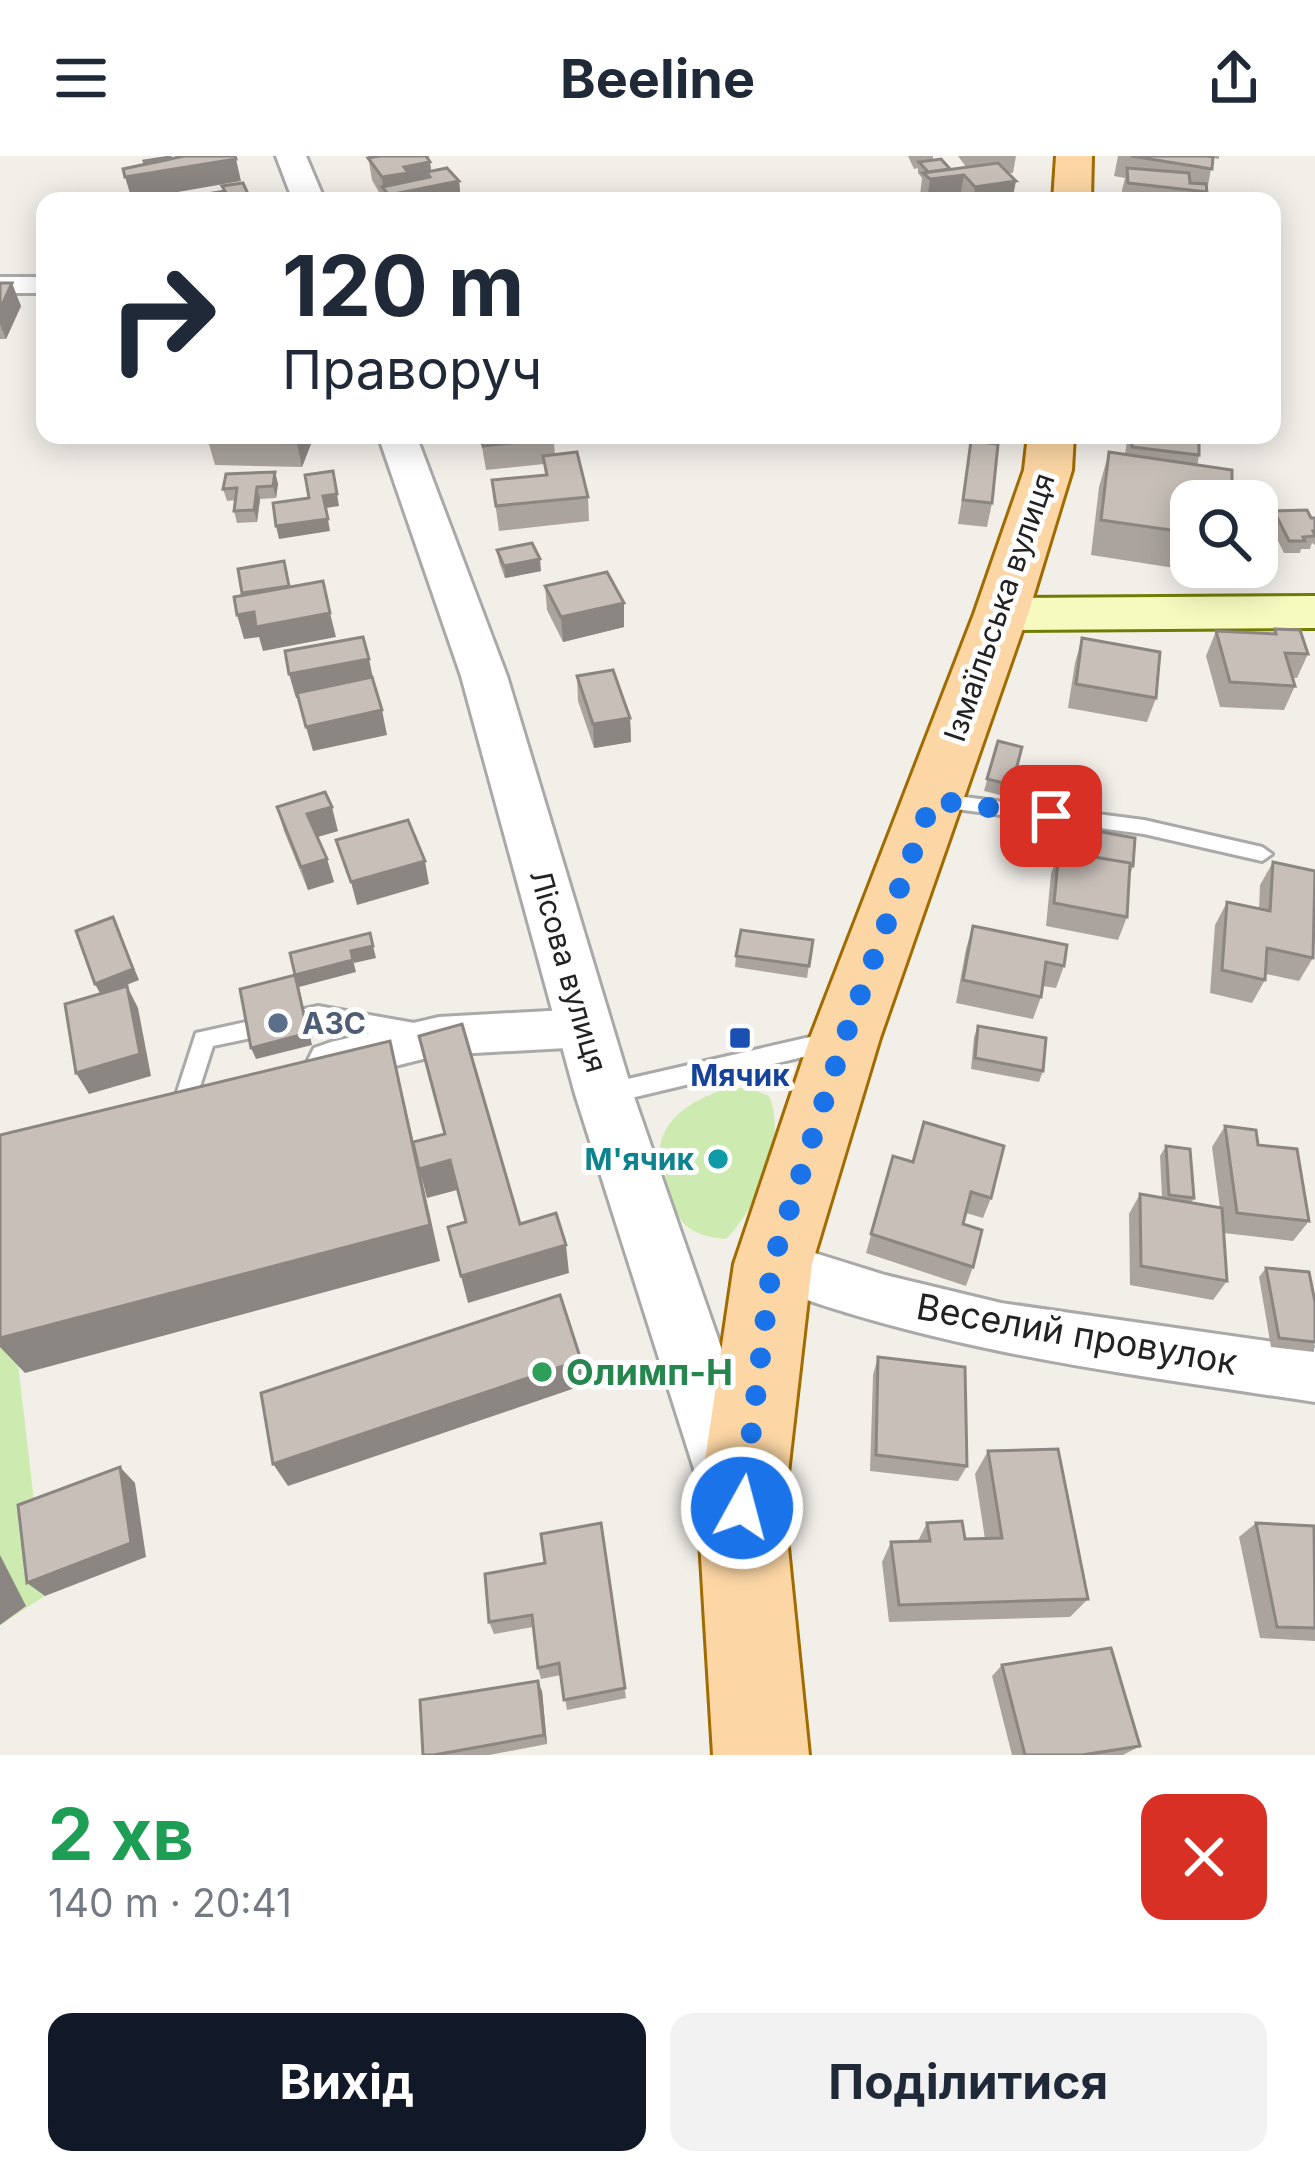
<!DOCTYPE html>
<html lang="uk">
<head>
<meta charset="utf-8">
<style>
  :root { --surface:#fff; --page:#f2f2f3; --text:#1f2937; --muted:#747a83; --accent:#111827 }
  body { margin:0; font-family:Inter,sans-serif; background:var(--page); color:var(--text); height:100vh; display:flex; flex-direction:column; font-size:45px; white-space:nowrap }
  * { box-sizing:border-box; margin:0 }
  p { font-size:39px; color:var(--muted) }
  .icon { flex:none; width:66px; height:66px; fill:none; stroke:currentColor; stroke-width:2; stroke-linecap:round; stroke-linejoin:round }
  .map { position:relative; height:1599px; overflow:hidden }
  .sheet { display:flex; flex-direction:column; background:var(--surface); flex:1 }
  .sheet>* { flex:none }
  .banner { position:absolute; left:36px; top:36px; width:1245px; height:252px; border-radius:24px; box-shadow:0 6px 30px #0003; background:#fff; color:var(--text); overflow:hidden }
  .fabs { position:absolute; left:1170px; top:324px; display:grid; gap:24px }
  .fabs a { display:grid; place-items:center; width:108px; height:108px; border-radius:24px; background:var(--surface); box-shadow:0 6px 30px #0003; font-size:60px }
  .pin { position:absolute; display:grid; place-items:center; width:102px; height:102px; color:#fff; margin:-51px; border-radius:24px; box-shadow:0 6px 18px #0006 }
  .me { position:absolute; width:132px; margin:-66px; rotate:7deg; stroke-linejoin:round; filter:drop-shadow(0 0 9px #0008) }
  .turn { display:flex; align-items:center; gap:42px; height:252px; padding:0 48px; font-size:54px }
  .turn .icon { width:156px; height:156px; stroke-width:2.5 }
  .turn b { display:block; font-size:84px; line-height:102px }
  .round { display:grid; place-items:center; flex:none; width:126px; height:126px; border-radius:24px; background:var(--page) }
  .summary { display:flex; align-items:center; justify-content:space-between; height:204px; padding:0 48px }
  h1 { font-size:72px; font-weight:700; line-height:90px; color:#1e9e55 }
  .button { display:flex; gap:24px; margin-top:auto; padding:24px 48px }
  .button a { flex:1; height:138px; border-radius:24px; background:var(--accent); color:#fff; font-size:48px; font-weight:700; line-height:138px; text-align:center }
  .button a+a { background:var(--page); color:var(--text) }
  header { display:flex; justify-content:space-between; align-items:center; height:156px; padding:0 48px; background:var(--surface); font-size:54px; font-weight:700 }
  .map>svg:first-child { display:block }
</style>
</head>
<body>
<header><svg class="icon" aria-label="menu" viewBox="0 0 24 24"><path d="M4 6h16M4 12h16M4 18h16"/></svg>Beeline<svg class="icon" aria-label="share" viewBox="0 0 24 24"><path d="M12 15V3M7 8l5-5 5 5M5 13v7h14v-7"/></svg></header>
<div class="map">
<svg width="1315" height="1599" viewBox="0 0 1315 1599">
  <rect width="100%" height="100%" fill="#f2efe9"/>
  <g fill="#cdebb0">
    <path d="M728,932H750L769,940C788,984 758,1050 726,1083C689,1080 675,1067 668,1031C667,1022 661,1012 660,1003C656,962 697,942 728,932Z"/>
    <polygon points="0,1053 45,1440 0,1469"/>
  </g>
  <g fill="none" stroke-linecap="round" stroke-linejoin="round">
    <g stroke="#a9a9a9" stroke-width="6">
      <g id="service">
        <polygon points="933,637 1144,664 1262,691 1272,698 1262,705 1144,678 926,649 923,644 926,639"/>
        <polygon points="318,850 420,868 428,871 431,877 428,883 420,886 318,868 213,890 194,949 186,952 178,949 175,942 196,877"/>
        <polygon points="832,876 840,879 843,885 840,891 832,894 606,948 598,945 595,938 598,931 606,928"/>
      </g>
    </g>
    <g stroke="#a9a9a9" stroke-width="6">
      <g id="minor">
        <rect x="0" y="121" width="45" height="16"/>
        <polygon points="585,853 602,858 608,872 602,886 585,891 439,899 331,926 314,920 307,906 314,892 331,886 439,861"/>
        <path d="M773,1084L885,1119L1001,1147L1315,1192V1246C1122,1217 938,1196 754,1125L747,1108L754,1091Z"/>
      </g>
    </g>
    <g stroke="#a9a9a9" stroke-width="6">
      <g id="tertiary">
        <polygon points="276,0 306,0 325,45 293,45"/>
        <polygon points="378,279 416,279 507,520 633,938 770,1332 760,1357 735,1367 710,1357 700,1332 575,938 461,520"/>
      </g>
    </g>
    <g stroke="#707d05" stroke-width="6">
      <polygon id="secondary" points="1315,440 1315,472 1001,474 983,469 976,458 983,447 1001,442"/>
    </g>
    <g stroke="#a06b00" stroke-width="6">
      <g id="primary">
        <polygon points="1056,0 1092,0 1091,45 1053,45"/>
        <polygon points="1028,279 1074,279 1072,314 1028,458 880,882 812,1108 784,1352 809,1599 713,1599 698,1352 734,1108 810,882 974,458 1024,314"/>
      </g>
    </g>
    <use href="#service" fill="#fff" fill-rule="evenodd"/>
    <use href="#minor" fill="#fff" fill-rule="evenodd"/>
    <use href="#tertiary" fill="#fff" fill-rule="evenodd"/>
    <use href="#secondary" fill="#f7fabf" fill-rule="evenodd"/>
    <use href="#primary" fill="#fcd6a4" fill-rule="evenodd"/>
  </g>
  <g fill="#aba49e">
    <polygon points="368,0 429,0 431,15 459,25 461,45 384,45 372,24"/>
    <polygon points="908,0 933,0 933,4 950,13 966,11 958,0 1016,0 1013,17 1008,17 1012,45 964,45 960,41 926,45 920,39 922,22 918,17 918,12 914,13"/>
    <polygon points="1118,0 1219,0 1219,3 1213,2 1206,40 1241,45 1122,45 1122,34 1125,22 1114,20"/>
    <polygon points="0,127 21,150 6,183 0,183"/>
    <polygon points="480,279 553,279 555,298 588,341 589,365 499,375 492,324 545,319 544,308 486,314"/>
    <polygon points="958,279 1004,279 1003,284"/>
    <polygon points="1128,279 1199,279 1199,299 1191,345 1191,411 1195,411 1194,415 1091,399 1099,331 1109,296 1125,298"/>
    <polygon points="208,285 311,288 302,311 215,309"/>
    <polygon points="971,285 992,347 987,371 958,368"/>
    <polygon points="275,316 278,328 276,342 260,343 257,366 237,367 234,355 236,344 227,345 223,333"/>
    <polygon points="1274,355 1315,362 1315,389 1312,387 1310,393 1301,393 1300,397 1284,397 1269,367"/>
    <polygon points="497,394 541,415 505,422 499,406"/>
    <polygon points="545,430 624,471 563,486 547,454"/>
    <polygon points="1275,473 1308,498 1297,522 1293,522 1295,530 1284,554 1220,551 1206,500 1216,475 1272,478"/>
    <polygon points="1082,482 1156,542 1147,566 1068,552 1075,507"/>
    <polygon points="577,520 630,562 631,586 594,592 578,545"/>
    <polygon points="998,585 1012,629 1008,641 984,635"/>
    <polygon points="277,651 338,675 317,681 327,703 334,726 308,734 284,675"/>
    <polygon points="1074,671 1133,710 1130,719 1127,761 1118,784 1046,770 1051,718 1059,695 1068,696"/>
    <polygon points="1273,706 1313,802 1299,825 1266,818 1265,824 1252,847 1210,837 1215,769 1227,746 1259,753 1260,729"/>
    <polygon points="973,770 1064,810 1056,832 1042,830 1041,841 1033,863 956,847 966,793"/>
    <polygon points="813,784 807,822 735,811 736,800"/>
    <polygon points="978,870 1043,915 1039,926 971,913 974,881"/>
    <polygon points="1225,970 1258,989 1309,1065 1293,1085 1224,1077 1227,1125 1213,1144 1130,1129 1129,1058 1140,1038 1162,1042 1160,1000 1166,990 1194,1042 1191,1047 1220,1052 1212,991"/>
    <polygon points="893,1000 991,1042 983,1062 966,1057 963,1068 973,1111 966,1130 866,1097"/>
    <polygon points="1266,1112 1315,1146 1314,1196 1271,1191 1259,1121"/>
    <polygon points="878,1201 967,1310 958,1325 870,1315 873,1219"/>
    <polygon points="988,1295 1088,1443 1070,1461 889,1466 882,1406 891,1386 918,1385 927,1367 965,1383 985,1383 975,1318"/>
    <polygon points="601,1367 626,1542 567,1554 561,1519 541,1523 538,1512 533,1471 494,1478 489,1466"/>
    <polygon points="1256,1367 1315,1375 1315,1485 1260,1482 1239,1381"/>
    <polygon points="1002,1509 1140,1590 1123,1599 1012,1599 992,1520"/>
    <polygon points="542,1535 547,1588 489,1599 423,1599"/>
  </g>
  <g fill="#8b8681">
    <polygon points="236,3 241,25 132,44 125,21"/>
    <polygon points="430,6 433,28 427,16 428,29 459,25 461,45 389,45 389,39 383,33 382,21 404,11"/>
    <polygon points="964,19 960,41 927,45 930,23"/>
    <polygon points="1016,25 1012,45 973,45 975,31"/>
    <polygon points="249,40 251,45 219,45"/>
    <polygon points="12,127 21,150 6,183 0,168 0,153"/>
    <polygon points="300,279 309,279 311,288 302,311 297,287"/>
    <polygon points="275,316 278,328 276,342 273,330"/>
    <polygon points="257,331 260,343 257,366 254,354"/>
    <polygon points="337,338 339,350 326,352 330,375 279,383 276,370 323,340"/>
    <polygon points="540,403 541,415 505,422 504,410"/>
    <polygon points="624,447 624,471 563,486 561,461"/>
    <polygon points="254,456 330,457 336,481 263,495 259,481 244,483 237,459"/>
    <polygon points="369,503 374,527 296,542 289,518"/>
    <polygon points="382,554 387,579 313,595 306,571"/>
    <polygon points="630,562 631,586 594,592 593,568"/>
    <polygon points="332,651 338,675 314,682 307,658"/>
    <polygon points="327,703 334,726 308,734 301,711"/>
    <polygon points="425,705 429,728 357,749 351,726"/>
    <polygon points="113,761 139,824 101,839 95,828"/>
    <polygon points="373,790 376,802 354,807 351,795"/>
    <polygon points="353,804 356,816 299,831 312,889 256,903 251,892 295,819"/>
    <polygon points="127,830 138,852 151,920 89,938 76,917"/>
    <polygon points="390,885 420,1013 450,1004 457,1034 427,1042 421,1019 440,1105 25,1217 0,1191 0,1182"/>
    <polygon points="566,1089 569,1117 468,1147 461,1120"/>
    <polygon points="581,1204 584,1229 288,1330 273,1308"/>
    <polygon points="120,1311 135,1327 146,1401 45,1440 27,1427"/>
    <polygon points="0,1399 26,1450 0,1469"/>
    <polygon points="538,1525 542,1535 547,1588 544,1579"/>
  </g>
  <g fill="#c7bfb8" stroke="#8b8681" stroke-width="3">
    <polygon points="184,0 235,0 236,3 125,21 123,13"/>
    <polygon points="380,0 426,0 430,6 404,11 408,17 382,21 368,2"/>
    <polygon points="1131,0 1207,0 1213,1 1212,13"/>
    <polygon points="170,1 170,3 145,8 144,5"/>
    <polygon points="941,3 950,13 928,16 919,6"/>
    <polygon points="998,7 1016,25 975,31 964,19 930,23 923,17"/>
    <polygon points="447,12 459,25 389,39 382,31 430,21 427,16"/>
    <polygon points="1127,12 1189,17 1190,27 1206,28 1207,36 1128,27"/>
    <polygon points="243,27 249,40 219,45 179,45 178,43 225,35 222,30"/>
    <polygon points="1199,39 1241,43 1241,45 1199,45"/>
    <polygon points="0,127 12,127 0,153"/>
    <polygon points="211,279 300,279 297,287 208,285"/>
    <polygon points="481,279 553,279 554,282 483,290"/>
    <polygon points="1132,279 1199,279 1199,299 1132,291"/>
    <polygon points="971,285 998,288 992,347 963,344"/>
    <polygon points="577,296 588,341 496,350 492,324 547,319 543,300"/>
    <polygon points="1109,296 1232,314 1232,345 1191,345 1191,377 1101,364"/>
    <polygon points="333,315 337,338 323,340 328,363 276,370 273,347 309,342 305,319"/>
    <polygon points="275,316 273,330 257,331 254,354 234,355 237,332 223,333 226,318"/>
    <polygon points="1307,354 1311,362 1315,362 1315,375 1313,375 1315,380 1303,381 1305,385 1289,385 1274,355"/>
    <polygon points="532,387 540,403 504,410 497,394"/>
    <polygon points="284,405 289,430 242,437 238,413"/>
    <polygon points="607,416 624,447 561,461 545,430"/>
    <polygon points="323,425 330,457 256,471 254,456 237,459 234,441"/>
    <polygon points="1275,473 1300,474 1308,498 1285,497 1295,530 1230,526 1216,475 1276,478"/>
    <polygon points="363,481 369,503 289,518 285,495"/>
    <polygon points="1082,482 1160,496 1156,542 1076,528"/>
    <polygon points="613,514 630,562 593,568 577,520"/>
    <polygon points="372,521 382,554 306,571 297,537"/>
    <polygon points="998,585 1022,591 1012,629 987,623"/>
    <polygon points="325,636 332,651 307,658 327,703 301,711 277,651"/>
    <polygon points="408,664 425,705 351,726 336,684"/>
    <polygon points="1074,671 1135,682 1133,710 1071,697"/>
    <polygon points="1059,695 1130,707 1127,761 1054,747"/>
    <polygon points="1273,706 1315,715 1313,802 1267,792 1265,824 1222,814 1227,746 1270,755"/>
    <polygon points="113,761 133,813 95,828 76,775"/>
    <polygon points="973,770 1067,789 1064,810 1046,806 1041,841 963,824"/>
    <polygon points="741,774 813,784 809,810 736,800"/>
    <polygon points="370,777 373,790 351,795 353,804 295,819 290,797"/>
    <polygon points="295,819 308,877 251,892 240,833"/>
    <polygon points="127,830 140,898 76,917 65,848"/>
    <polygon points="462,868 520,1068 556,1057 566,1089 461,1120 448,1071 466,1066 450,1004 419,1013 413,986 445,978 419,880"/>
    <polygon points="978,870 1046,882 1043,915 975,902"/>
    <polygon points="390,885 430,1069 0,1182 0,979"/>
    <polygon points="924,966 1004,990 991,1042 971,1036 963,1068 982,1074 973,1111 871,1078 893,1000 913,1006"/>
    <polygon points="1225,970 1256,974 1258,989 1297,993 1309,1065 1237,1057"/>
    <polygon points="1166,990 1190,993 1194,1042 1169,1039"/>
    <polygon points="1140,1038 1222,1052 1227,1125 1141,1110"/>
    <polygon points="1266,1112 1309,1116 1315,1146 1315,1186 1279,1182"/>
    <polygon points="560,1139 581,1204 273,1308 261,1237"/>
    <polygon points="878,1201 965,1211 967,1310 876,1299"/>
    <polygon points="1058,1293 1088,1443 899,1449 891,1386 930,1385 927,1367 962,1365 965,1383 1002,1382 988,1295"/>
    <polygon points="120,1311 131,1387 27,1427 18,1349"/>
    <polygon points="601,1367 625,1532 564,1544 559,1507 538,1512 532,1459 489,1466 485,1418 545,1407 541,1378"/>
    <polygon points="1256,1367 1314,1370 1315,1472 1277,1471"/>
    <polygon points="1111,1492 1140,1590 1082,1599 1025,1599 1002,1509"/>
    <polygon points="538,1525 544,1579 434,1599 423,1599 420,1544"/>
  </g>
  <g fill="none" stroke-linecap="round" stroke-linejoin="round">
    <polyline stroke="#1a73e8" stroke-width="21" stroke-dasharray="0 37.8" points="742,1352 772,1108 844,883 932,644 1051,660"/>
  </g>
  <circle fill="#5c6f8a" stroke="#fff" stroke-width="4.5" cx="278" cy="867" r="12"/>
  <rect fill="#1a4fb4" stroke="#fff" stroke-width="4.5" x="728" y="870" width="24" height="24" rx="6"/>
  <circle fill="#0f9aa8" stroke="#fff" stroke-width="4.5" cx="718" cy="1003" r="12"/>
  <circle fill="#2e9e5b" stroke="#fff" stroke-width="4.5" cx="542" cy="1216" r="12"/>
  <g text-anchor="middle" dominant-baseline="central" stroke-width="10" stroke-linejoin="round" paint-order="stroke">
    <g font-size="30" fill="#222" stroke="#fff">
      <text transform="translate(999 451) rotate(-71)">Ізмаїльська вулиця</text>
      <text transform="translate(569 815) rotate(74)">Лісова вулиця</text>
    </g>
    <g font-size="30" font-weight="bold" fill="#4e5e75" stroke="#fff" text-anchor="start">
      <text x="302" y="867">АЗС</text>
    </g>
    <g font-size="30" font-weight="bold" fill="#164399" stroke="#fff">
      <text x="740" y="919">Мячик</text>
    </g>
    <g font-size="30" font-weight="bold" fill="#0d838f" stroke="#fff" text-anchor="end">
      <text x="694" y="1003">М'ячик</text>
    </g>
    <g font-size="36" fill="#222" stroke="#fff">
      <text transform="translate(1077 1178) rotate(10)">Веселий провулок</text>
    </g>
    <g font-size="36" font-weight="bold" fill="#27864d" stroke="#fff" text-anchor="start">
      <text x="566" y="1216">Олимп-Н</text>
    </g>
  </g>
</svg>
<div class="fabs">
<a><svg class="icon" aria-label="search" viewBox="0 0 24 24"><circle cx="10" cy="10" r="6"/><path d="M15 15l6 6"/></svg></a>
</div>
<div class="pin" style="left:1051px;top:660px;background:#d93025"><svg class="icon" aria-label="arrive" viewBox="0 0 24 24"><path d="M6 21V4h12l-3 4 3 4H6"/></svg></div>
<svg class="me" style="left:742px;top:1352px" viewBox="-20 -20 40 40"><circle r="17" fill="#1a73e8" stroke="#fff" stroke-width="3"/><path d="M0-11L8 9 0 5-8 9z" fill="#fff"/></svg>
<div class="banner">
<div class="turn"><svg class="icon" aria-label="right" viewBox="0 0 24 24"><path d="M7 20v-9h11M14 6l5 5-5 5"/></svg><div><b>120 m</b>Праворуч</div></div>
</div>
</div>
<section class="sheet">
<div class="summary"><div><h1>2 хв</h1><p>140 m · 20:41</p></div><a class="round" style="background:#d93025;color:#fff"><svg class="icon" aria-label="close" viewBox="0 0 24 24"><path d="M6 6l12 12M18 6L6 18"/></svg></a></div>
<div class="button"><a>Вихід</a><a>Поділитися</a></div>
</section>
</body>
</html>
